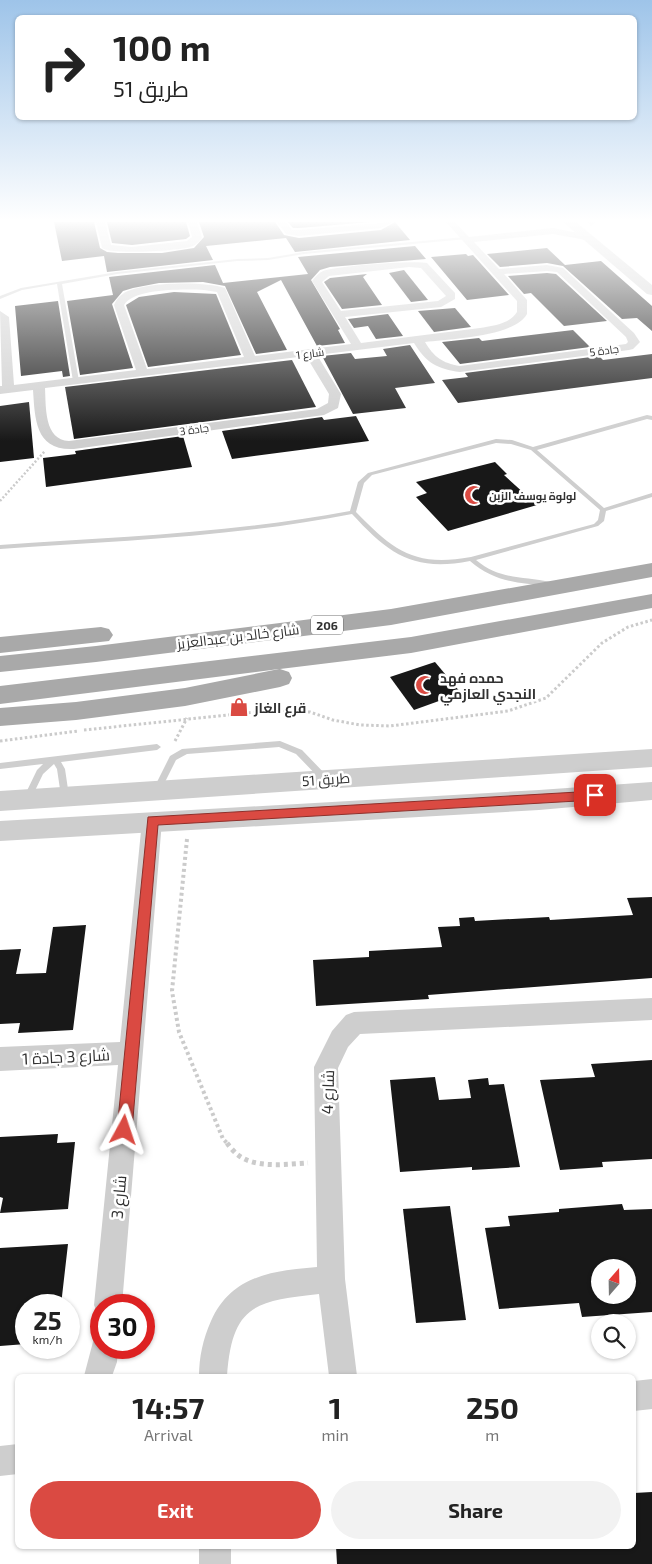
<!DOCTYPE html>
<html lang="en">
<head>
<meta charset="utf-8">
<style>
  :root { --surface:#fff; --page:#f2f2f2; --text:#222; --muted:#767676; --accent:#da4a42 }
  body { margin:0; font-family:"Exo 2",Cairo,sans-serif; background:var(--page); color:var(--text); height:100vh; display:flex; flex-direction:column; font-size:19px; white-space:nowrap }
  * { box-sizing:border-box; margin:0 }
  p { font-size:16px; color:var(--muted) }
  .icon { flex:none; width:28px; height:28px; fill:none; stroke:currentColor; stroke-width:2; stroke-linecap:round; stroke-linejoin:round }
  .map { position:relative; flex:1; overflow:hidden }
  .panel { position:absolute; left:15px; top:1374px; width:621px; height:175px; display:flex; flex-direction:column; background:var(--surface); border-radius:8px; box-shadow:0 1px 4px #0004 }
  .panel>* { flex:none }
  .top-card { position:absolute; left:15px; top:15px; width:622px; height:105px; border-radius:8px; box-shadow:0 1px 4px #0004; background:#fff; color:var(--text); overflow:hidden }
  .needle { width:32px; rotate:20deg }
  .fabs { position:absolute; left:591px; top:1259px; display:grid; gap:10px }
  .fabs a { display:grid; place-items:center; width:45px; height:45px; border-radius:50%; background:var(--surface); box-shadow:0 1px 4px #0004; font-size:25px }
  .speed { position:absolute; left:15px; top:1294px; display:flex; gap:10px; font-size:25px; font-weight:700; text-align:center }
  .speed>* { display:grid; place-content:center; width:65px; height:65px; border-radius:50%; background:var(--surface); box-shadow:0 1px 4px #0004; line-height:1 }
  .speed small { font-size:12px; font-weight:400 }
  .speed .limit { border:8px solid #d22; background:#fff; color:#111 }
  .pin { position:absolute; display:grid; place-items:center; width:42px; height:42px; color:#fff; margin:-21px; border-radius:10px; box-shadow:0 2px 8px #0006 }
  .me { position:absolute; width:55px; margin:-28px; rotate:5deg; stroke-linejoin:round; filter:drop-shadow(0 0 4px #0008) }
  .turn { display:flex; align-items:center; gap:18px; height:105px; padding:0 15px; font-size:22px }
  .turn .icon { width:65px; height:65px; stroke-width:2.5 }
  .turn b { display:block; font-size:35px; line-height:42px }
  .eta { display:flex; justify-content:space-evenly; align-items:center; height:85px; text-align:center }
  .eta b { font-size:30px; font-weight:700; line-height:35px }
  .button { display:flex; gap:10px; margin-top:auto; padding:10px 15px }
  .button a { flex:1; height:58px; border-radius:30px; background:var(--accent); color:#fff; font-size:20px; font-weight:700; line-height:58px; text-align:center }
  .button a+a { background:var(--page); color:var(--text) }
  .map>svg:first-child { display:block }
</style>
</head>
<body>
<div class="map">
<svg width="652" height="1564" viewBox="0 0 652 1564">
  <rect width="100%" height="100%" fill="#fff"/>
  <g fill="#181818" fill-rule="evenodd">
    <polygon points="54,222 94,222 100,248 107,252 118,253 162,253 194,248 204,237 199,222 275,222 284,235 299,238 381,230 395,222 410,240 295,252 286,238 206,246 213,260 107,272 104,256 62,261"/>
    <polygon points="107,222 186,222 190,236 186,239 132,245 112,243"/>
    <polygon points="288,222 370,222 299,228 293,228"/>
    <polygon points="415,246 426,259 330,267 320,270 311,280 340,329 338,330 345,343 317,346 281,280 257,292 287,350 256,354 225,286 203,282 159,283 133,288 123,291 112,304 133,368 80,375 67,301 113,295 109,277 215,265 223,283 308,274 298,257"/>
    <polygon points="547,248 565,265 601,261 652,306 652,331 637,318 622,319 563,266 547,263 500,267 487,254"/>
    <polygon points="466,254 468,256 473,255 509,295 467,300 431,257"/>
    <polygon points="404,270 428,300 411,302 389,273"/>
    <polygon points="547,273 556,274 607,321 564,326 531,293 524,294 508,276"/>
    <polygon points="367,274 363,277 382,305 342,309 324,282 330,278"/>
    <polygon points="174,292 216,294 241,355 148,367 126,305 139,297"/>
    <polygon points="58,301 70,376 63,377 62,371 21,376 15,306"/>
    <polygon points="455,308 471,327 434,332 418,311"/>
    <polygon points="388,314 403,336 376,339 368,326 354,328 348,319"/>
    <polygon points="573,330 590,347 460,364 442,342 479,338 482,341"/>
    <polygon points="410,345 435,383 395,388 406,408 353,414 322,356 351,353 355,359 387,356 383,349"/>
    <polygon points="652,354 652,378 458,403 442,380 468,377 465,373 599,356 603,360"/>
    <polygon points="292,360 316,407 74,439 65,387"/>
    <polygon points="29,402 34,458 0,462 0,406"/>
    <polygon points="356,416 369,441 232,459 222,431 322,417 324,420"/>
    <polygon points="183,436 192,467 46,487 43,458 76,454 75,451"/>
    <polygon points="495,462 507,474 504,475 537,505 448,531 416,497 427,493 416,482"/>
    <polygon points="435,662 461,693 414,710 390,677"/>
    <polygon points="652,897 652,978 428,995 429,999 316,1006 313,960 369,957 369,951 442,947 438,927 460,926 459,918 474,917 475,921 549,917 550,920 633,915 627,898"/>
    <polygon points="86,925 73,1030 18,1033 20,1023 0,1024 0,950 21,949 16,974 46,973 53,927"/>
    <polygon points="652,1060 652,1159 602,1162 603,1167 560,1170 540,1080 595,1077 591,1064"/>
    <polygon points="435,1077 439,1100 471,1098 468,1080 488,1078 489,1085 504,1084 520,1167 472,1170 472,1167 400,1172 390,1080"/>
    <polygon points="58,1134 57,1143 75,1142 68,1209 0,1213 3,1198 0,1197 0,1137"/>
    <path d="M622,1204L624,1210L652,1209V1312L582,1317L579,1303L499,1309L485,1228L510,1226L508,1216L559,1212V1209ZM600,1268H628V1295H600Z"/>
    <polygon points="450,1206 466,1320 416,1323 403,1209"/>
    <polygon points="68,1244 61,1305 26,1305 26,1344 0,1346 0,1248"/>
    <polygon points="652,1492 652,1564 337,1564 336,1546 634,1546 634,1493"/>
  </g>
  <g fill="none" stroke-linecap="round" stroke-linejoin="round">
    <polyline stroke="#cbcbcb" stroke-width="2.5" stroke-dasharray="2 2" stroke-linecap="butt" points="0,501 45,451"/>
    <g stroke="#cbcbcb" stroke-width="3" stroke-dasharray="2.5 2.5" stroke-linecap="butt">
      <polyline points="84,730 266,711 310,712 333,720 360,725 390,726 508,711 546,698 602,643 628,627 652,620"/>
      <polyline points="0,741 78,731"/>
      <polyline points="175,741 187,718"/>
    </g>
    <polyline stroke="#cbcbcb" stroke-width="4" stroke-dasharray="3 3" stroke-linecap="butt" points="187,839 172,991 179,1032 223,1139 228,1144"/>
    <path stroke="#cbcbcb" stroke-width="5" stroke-dasharray="4 4" stroke-linecap="butt" d="M227,1143C230,1147 234,1152 238,1155C256,1169 287,1164 308,1163"/>
    <g fill="#cecece" fill-rule="evenodd">
      <polygon points="465,237 467,239 304,254 268,260 237,261 117,274 62,284 79,381 76,383 73,381 57,284 22,290 0,299 0,296 21,288 117,272 237,259 268,258 304,252"/>
      <path d="M647,415L652,416V420L647,419L537,450L604,508L652,493V497L606,511L604,521L598,526L476,560C500,580 522,576 551,582V586H548C518,583 494,582 470,561C413,572 389,554 352,514C235,537 118,541 0,549V545C117,537 234,533 350,511L358,482L368,473L496,439L512,440L533,447ZM496,443L511,444L531,450L600,510L598,520L594,524L471,557C414,567 394,551 356,512L364,483L372,475Z"/>
      <polygon points="280,741 302,750 328,777 329,779 328,781 322,781 296,754 279,747 187,754 176,760 160,792 154,792 153,790 170,756 182,749"/>
      <polygon points="157,744 161,747 157,750 61,762 65,769 69,796 68,798 62,798 61,796 57,769 54,764 43,774 30,801 24,801 23,799 37,770 43,764 0,769 0,763"/>
    </g>
    <g fill="#cecece" fill-rule="evenodd">
      <path d="M96,222H105L111,245L132,247L187,241L192,237L188,222H197L202,238C199,241 196,245 193,246C182,251 111,255 102,248Z"/>
      <polygon points="277,222 286,222 292,230 299,230 393,222 381,228 299,236 286,234"/>
      <path d="M446,222H455L469,237L553,228L589,235V239L586,240L553,234L474,242L499,269L547,265L563,268L634,333L640,342L633,349L629,350L460,372C438,369 426,363 414,343L317,355L341,394L338,408L324,415L74,449C35,451 35,419 33,390L0,394V386H2L0,311L9,317L14,385L136,370L114,305C116,300 119,296 124,293C143,282 204,281 225,288L255,356L351,344L312,281C315,277 319,273 323,271C335,266 415,260 427,263L455,293V299L441,307L345,317L361,343L480,328C492,326 510,324 517,312V301ZM409,267L421,268L446,296L438,301L341,311L322,282L329,276ZM547,271L557,272L626,337L628,342L626,344L460,366C442,363 434,357 425,342C449,339 514,337 527,314V300L504,274ZM204,290L217,292L244,357L147,369L124,305C134,288 186,289 204,290ZM306,356L329,394L328,403L317,409L69,441C44,440 46,407 45,388Z"/>
      <polygon points="587,222 595,222 595,223 591,226"/>
      <polygon points="152,813 159,815 162,821 122,1305 101,1305 101,1316 98,1315 94,1305 118,1065 0,1071 0,1047 120,1042 142,821 145,815"/>
      <path d="M652,998V1020L360,1034L348,1047L338,1068L345,1279L357,1376H329L319,1294C255,1301 232,1305 227,1376H199C199,1357 203,1339 211,1321C232,1275 272,1271 317,1267L314,1067L332,1031L346,1015L354,1012Z"/>
      <polygon points="101,1335 101,1348 118,1348 117,1362 112,1376 84,1376 94,1338"/>
      <polygon points="652,1379 652,1409 634,1411 634,1381"/>
      <polygon points="18,1444 18,1474 0,1476 0,1446"/>
      <rect x="199" y="1546" width="32" height="18"/>
    </g>
    <g fill="#cecece" fill-rule="evenodd">
      <polygon points="563,222 576,222 652,285 652,295 647,294"/>
      <polygon points="652,749 652,767 0,811 0,791"/>
      <polygon points="652,782 652,800 539,810 0,841 0,821 539,790"/>
    </g>
    <g fill="#a9a9a9" fill-rule="evenodd">
      <polygon points="652,563 652,577 391,625 96,662 0,672 0,656 96,646 391,609"/>
      <polygon points="652,594 652,608 411,653 280,669 289,672 292,678 289,684 280,687 185,706 76,720 0,726 0,708 76,702 185,688 279,669 0,704 0,686 411,637"/>
      <polygon points="101,627 109,629 113,635 109,641 0,653 0,637"/>
    </g>
  </g>
  <linearGradient id="sky" x2="0" y2="1"><stop stop-color="#9ec4e9"/><stop offset="0.5" stop-color="#fff"/><stop offset="1" stop-color="#fff" stop-opacity="0"/></linearGradient>
  <rect width="652" height="441" fill="url(#sky)"/>
  <polygon fill="#da4a42" stroke="#8e302b" points="595,791 601,795 595,800 158,825 132,1130 129,1136 124,1138 119,1136 117,1130 148,817"/>
  <defs>
    <g id="mosque-bare" transform="scale(1.5)"><path d="M3.5-4.9A6 6 0 1 0 3.5 4.9A5 5 0 1 1 3.5-4.9Z" fill="#da4a42" stroke="#fff" stroke-width="2.5" paint-order="stroke"/></g>
    <g id="shop-bare" transform="scale(1.5)"><path d="M-5-2.5h2.3a2.7 3.5 0 0 1 5.4 0H5L5.5 6h-11ZM-1.5-2.5h3a1.5 2.3 0 0 0-3 0Z" fill="#da4a42" stroke="#fff" stroke-width="2.5" paint-order="stroke"/></g>
  </defs>
  <g fill-rule="evenodd">
    <use href="#mosque-bare" x="474" y="495"/>
    <use href="#mosque-bare" x="425" y="685"/>
    <use href="#shop-bare" x="239" y="707"/>
  </g>
  <g text-anchor="middle" dominant-baseline="central" stroke-width="5" stroke-linejoin="round" paint-order="stroke">
    <g font-size="11" fill="#313131" stroke="#fff">
      <text transform="translate(604 350) rotate(-8)">جادة 5</text>
      <text transform="translate(310 353) rotate(-7)">شارع 1</text>
      <text transform="translate(194 429) rotate(-8)">جادة 3</text>
    </g>
    <g font-size="11" font-weight="bold" fill="#313131" stroke="#fff" text-anchor="start">
      <text x="489" y="495">لولوة يوسف الزبن</text>
    </g>
    <rect fill="#fff" stroke="#6f6f6f" stroke-width="1" x="311" y="615.5" width="32" height="19" rx="4"/>
    <g font-size="12" font-weight="bold" fill="#313131">
      <text x="327" y="625">206</text>
    </g>
    <g font-size="14" fill="#313131" stroke="#fff">
      <text transform="translate(238 636) rotate(-7)">شارع خالد بن عبدالعزيز</text>
      <text transform="translate(326 779) rotate(-4)">طريق 51</text>
    </g>
    <g font-size="14" font-weight="bold" fill="#313131" stroke="#fff" text-anchor="start">
      <text x="440" y="677">حمده فهد<tspan x="440" dy="16">النجدي العازمي</tspan></text>
      <text x="254" y="707">قرع الغاز</text>
    </g>
    <g font-size="16" fill="#313131" stroke="#fff">
      <text transform="translate(66 1056) rotate(-3)">شارع 3 جادة 1</text>
      <text transform="translate(327 1092) rotate(-88)">شارع 4</text>
      <text transform="translate(118 1197) rotate(-85)">شارع 3</text>
    </g>
  </g>
</svg>
<div class="fabs">
<a><svg class="needle" viewBox="-14 -14 28 28"><path d="M0-13l5 13h-10z" fill="#e53935"/><path d="M0 13l5-13h-10z" fill="#767676"/></svg></a>
<a><svg class="icon" aria-label="search" viewBox="0 0 24 24"><circle cx="10" cy="10" r="6"/><path d="M15 15l6 6"/></svg></a>
</div>
<div class="speed"><div>25<small>km/h</small></div><div class="limit">30</div></div>
<div class="pin" style="left:595px;top:795px;background:#d93025"><svg class="icon" aria-label="arrive" viewBox="0 0 24 24"><path d="M6 21V4h12l-3 4 3 4H6"/></svg></div>
<svg class="me" style="left:124px;top:1130px" viewBox="-20 -20 40 40"><path d="M0-17L14 15 0 8-14 15z" fill="#da4a42" stroke="#fff" stroke-width="4"/></svg>
<div class="top-card">
<div class="turn"><svg class="icon" aria-label="right" viewBox="0 0 24 24"><path d="M7 20v-9h11M14 6l5 5-5 5"/></svg><div><b>100 m</b>طريق 51</div></div>
</div>
<section class="panel">
<div class="eta">
<div><b>14:57</b><p>Arrival</p></div>
<div><b>1</b><p>min</p></div>
<div><b>250</b><p>m</p></div>
</div>
<div class="button"><a>Exit</a><a>Share</a></div>
</section>
</div>
</body>
</html>
